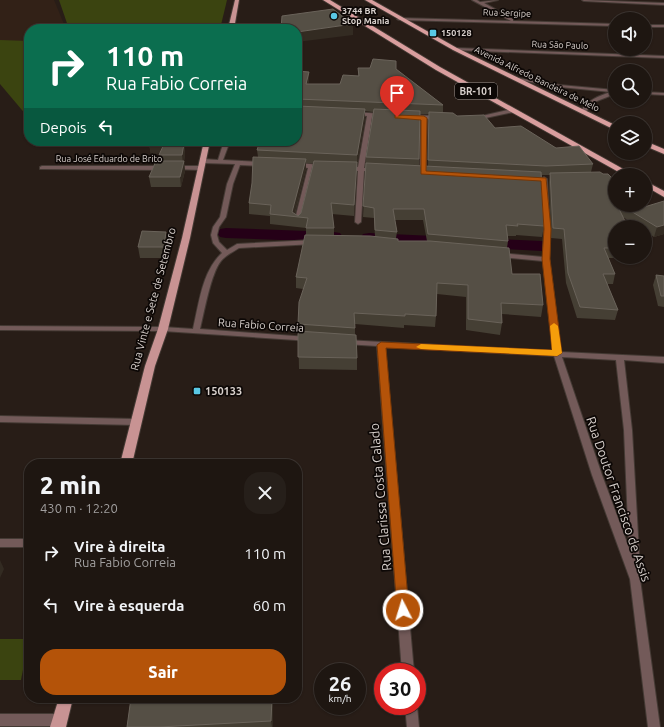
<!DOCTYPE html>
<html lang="pt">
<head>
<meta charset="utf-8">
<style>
  :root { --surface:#1e1611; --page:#261f1a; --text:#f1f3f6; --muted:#a19f9f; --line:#3c3531; --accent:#b45309 }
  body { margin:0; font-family:Ubuntu,sans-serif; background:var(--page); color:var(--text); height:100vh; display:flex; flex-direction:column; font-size:15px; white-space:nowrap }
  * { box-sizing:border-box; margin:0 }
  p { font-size:13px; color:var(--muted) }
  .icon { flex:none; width:22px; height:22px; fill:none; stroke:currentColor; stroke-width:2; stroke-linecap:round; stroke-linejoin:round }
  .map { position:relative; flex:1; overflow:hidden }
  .sheet { position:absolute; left:24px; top:459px; width:278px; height:244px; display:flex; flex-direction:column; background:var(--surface); border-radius:16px; box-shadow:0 1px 3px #0004,0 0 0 1px var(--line) }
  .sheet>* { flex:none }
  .hud { position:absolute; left:24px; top:24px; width:278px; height:122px; border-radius:16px; box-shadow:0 1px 3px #0004,0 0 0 1px var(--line); background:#0b6e4f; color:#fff; overflow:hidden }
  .tools { position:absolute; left:608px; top:12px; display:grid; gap:8px }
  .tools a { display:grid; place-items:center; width:44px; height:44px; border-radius:50%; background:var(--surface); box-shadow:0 1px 3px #0004,0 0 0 1px var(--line); font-size:20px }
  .speed { position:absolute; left:314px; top:663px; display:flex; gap:8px; font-size:20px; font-weight:700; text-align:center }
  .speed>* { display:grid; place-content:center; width:52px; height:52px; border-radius:50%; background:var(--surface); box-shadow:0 1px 3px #0004,0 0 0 1px var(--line); line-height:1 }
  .speed small { font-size:10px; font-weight:400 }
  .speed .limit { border:6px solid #d22; background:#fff; color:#111 }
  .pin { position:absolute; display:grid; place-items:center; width:34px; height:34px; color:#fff; margin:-41px -17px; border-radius:50% 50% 50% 0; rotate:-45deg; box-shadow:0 0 4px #0007 }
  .pin .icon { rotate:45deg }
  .me { position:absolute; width:44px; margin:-22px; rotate:355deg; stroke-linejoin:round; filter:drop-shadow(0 0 3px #0008) }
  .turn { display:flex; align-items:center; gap:14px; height:84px; padding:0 16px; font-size:18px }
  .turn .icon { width:52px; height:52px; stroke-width:2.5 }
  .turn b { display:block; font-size:28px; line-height:34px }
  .then { display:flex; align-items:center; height:38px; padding:0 16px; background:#0003; gap:8px; font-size:15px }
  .round { display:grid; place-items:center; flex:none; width:42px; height:42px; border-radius:16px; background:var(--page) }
  .overview { display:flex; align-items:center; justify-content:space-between; height:68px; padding:0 16px }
  h1 { font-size:24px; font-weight:800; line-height:30px }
  .primary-button { display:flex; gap:8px; margin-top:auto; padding:8px 16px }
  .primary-button a { flex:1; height:46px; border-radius:16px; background:var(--accent); color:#fff; font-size:16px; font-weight:800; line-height:46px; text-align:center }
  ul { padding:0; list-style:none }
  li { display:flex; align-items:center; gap:12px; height:52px; padding:0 16px }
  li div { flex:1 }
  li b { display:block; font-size:15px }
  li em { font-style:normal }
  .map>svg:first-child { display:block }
</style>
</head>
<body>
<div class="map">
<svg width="664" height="727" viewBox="0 0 664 727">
  <rect width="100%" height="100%" fill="#281d17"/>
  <polygon fill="#322117" points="0,0 54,0 66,29 29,29 29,75 0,79"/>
  <g fill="#3b4410">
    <polygon points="59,0 227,0 220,29 69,29"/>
    <polygon points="0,40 29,41 29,116 27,116 0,84"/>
    <polygon points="0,639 29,639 21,680 0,680"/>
  </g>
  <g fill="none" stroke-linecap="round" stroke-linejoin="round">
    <g fill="#250017" fill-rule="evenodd">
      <polygon points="226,228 334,232 340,233 343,237 340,241 334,242 226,238 220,237 217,233 220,229"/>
      <polygon points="369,233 542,241 548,242 551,246 548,250 542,251 363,242 360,238 363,234"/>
    </g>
    <g stroke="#443a34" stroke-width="2">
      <g id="minor">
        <polygon points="472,0 477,0 480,2 498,0 484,3 513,19 513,21 615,24 615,26 399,20 397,19 399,18 511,21"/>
        <polygon points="582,0 664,3 664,5 584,1"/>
        <rect x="645" y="25" width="19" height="2"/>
        <polygon points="455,48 664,56 664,58 453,50 453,49"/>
        <polygon points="512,109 514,110 514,112 476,120 473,118"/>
        <polygon points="356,112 382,114 385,116 382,118 372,117 364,168 375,168 378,170 375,172 364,171 361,222 358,224 355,222 358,171 346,170 343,168 346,166 358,167 367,116 354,115 354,113"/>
        <polygon points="410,115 438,116 441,118 438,120 427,119 426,173 423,175 420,173 421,119 408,118 408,116"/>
        <path d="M224,141H230L223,160L263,162L266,164L263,166L240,165L233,184L226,217L219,227L217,235L219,242L227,250L237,244L314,240L317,242L314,244L239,248C233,252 226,255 221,261C211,273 204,313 200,329L308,337H311L312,339L311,341L163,331L0,330V326L163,327L193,329C199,304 202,271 222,253L213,243L211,235L213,227L220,217L227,184L235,164L203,163L200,161L203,159L218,160Z"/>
        <polygon points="296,163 323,165 326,167 323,169 313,168 300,223 297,225 294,223 308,168 294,166 293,165"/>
        <polygon points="42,166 163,166 166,168 163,170 40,169 40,167"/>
        <polygon points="174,166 201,166 204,168 201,170 172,169 172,167"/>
        <path d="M544,177L547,179L550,229L549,259L561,352L664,357V363L624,360L632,430L640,570L638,573L640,579L660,727H648L630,579L592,475L554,356L385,347L414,672H402L377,346L345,344L341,342L345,340L553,351L543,261L501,257L498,255L501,253L543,257L544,229L541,179ZM562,357L616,360L624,430L629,548L602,475Z"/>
        <polygon points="0,416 136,419 139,420 140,422 139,424 136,425 0,422"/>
        <rect x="0" y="539" width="29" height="8"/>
        <polygon points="405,706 417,706 419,727 407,727"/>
        <polygon points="0,714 60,714 64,716 66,720 64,724 60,726 0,726"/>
      </g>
    </g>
    <g stroke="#443a34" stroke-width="2">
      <g id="tertiary">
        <path d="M511,77L560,85L615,90V94L597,101L583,114L580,112C588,100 598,96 611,92L560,87L513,79L511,78Z"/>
        <polygon points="645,92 664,93 664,95 645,94"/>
      </g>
    </g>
    <g stroke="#443a34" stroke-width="2">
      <g id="primary">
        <polygon points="235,0 239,0 234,29 228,29"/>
        <polygon points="204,141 210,141 190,238 168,329 155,366 132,464 120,464 145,366 158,329 182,238"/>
        <polygon points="59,698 73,698 66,727 50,727"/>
      </g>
    </g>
    <g stroke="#443a34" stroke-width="2">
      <g id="trunk">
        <polygon points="323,0 330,0 440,67 634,175 624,175 436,70"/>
        <polygon points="365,0 372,0 457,48 615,125 615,130 453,50"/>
        <polygon points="645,141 664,149 664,154 645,146"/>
        <polygon points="645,181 664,191 664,197 645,186"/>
      </g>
    </g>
    <use href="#minor" fill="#735a59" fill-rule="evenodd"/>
    <use href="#tertiary" fill="#735a59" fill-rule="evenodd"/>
    <use href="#primary" fill="#c89393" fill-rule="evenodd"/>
    <use href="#trunk" fill="#d99e9e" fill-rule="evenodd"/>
  </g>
  <g fill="#453f34" fill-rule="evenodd">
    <path d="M358,68L396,69L443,105V113L495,128L556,148L593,164L591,172L615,205H638L664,234L654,237L645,231V227H638L623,217L615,227V257H636V258H608L615,274L613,284H607L618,310L615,320L577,318L566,283L562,239L551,238L549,182L550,175H542L544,226L542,237L516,235V236H507L508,241L507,248L512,274L543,305L541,317L502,314V323L500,335L466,330V297L437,294L436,316L435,327L404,325V328L355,324V335L357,358V370L299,369L298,324L303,289L296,288V277L306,235V228L270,224V216L249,214V203L258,157L257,150L297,141V71L309,72V80L308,84H340L358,76ZM365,111L373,112L366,157L363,217L374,218L375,237L334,235V228L332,214L354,216L357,165L365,118ZM420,114H429L428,166L419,165ZM306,163H313L301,213L298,216L295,214L306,169ZM395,220H423L427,241H398L396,238L397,232Z"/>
    <polygon points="116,141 184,141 182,144 184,144 185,154 184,161 185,171 181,187 151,187 149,177 160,161 159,155 160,153 151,154 149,144 116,142"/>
    <polygon points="167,242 166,258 140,258 138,247"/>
    <polygon points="656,275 664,276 664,307 658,306 653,285"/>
    <polygon points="131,698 273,698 273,727 127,727"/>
  </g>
  <g fill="#332b22">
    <polygon points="353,24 353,35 297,42 297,32"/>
    <polygon points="309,72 309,80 306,93 306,84"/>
    <polygon points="365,109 365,118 357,165 357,155"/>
    <polygon points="178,141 184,141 179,151 151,154 149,144"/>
    <polygon points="184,144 185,154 184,164 184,161 185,171 181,187 180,177 183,164 182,155"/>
    <polygon points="306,159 306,169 294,216 292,212"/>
    <polygon points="664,225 664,234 654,237 657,227"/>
    <polygon points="166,232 167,242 166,258 164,247"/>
    <polygon points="0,560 4,569 0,578"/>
    <polygon points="272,698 273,698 273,727 272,727 271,721"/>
  </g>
  <g fill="#554f45" stroke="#6a635a">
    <polygon points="333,9 353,24 297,32 297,29 281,29 282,16"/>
    <polygon points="373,59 396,61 396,69 443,105 297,99 297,71 309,72 306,84 340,84 343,75 359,76 358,68 370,68"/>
    <polygon points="297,106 365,109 357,155 257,150 260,141 297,141"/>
    <polygon points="374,109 420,111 419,159 366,157"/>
    <polygon points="429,112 453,113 457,116 484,115 495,128 521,126 556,148 579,146 593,164 546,166 428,160"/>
    <polygon points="149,141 178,141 149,144"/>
    <polygon points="164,144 184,144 182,155 159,155"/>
    <polygon points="253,157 306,159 292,212 298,216 301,213 314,161 357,162 354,205 331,203 334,228 306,228 308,218 270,214 271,205 249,203 252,183"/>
    <polygon points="156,161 184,161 180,177 149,177"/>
    <polygon points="366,163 541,172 544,226 517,224 518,226 506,225 508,241 428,234 424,209 393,209 397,232 375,230 374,208 363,206"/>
    <polygon points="600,172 603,174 608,174 615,181 615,205 617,205 628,227 615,227 615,248 604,248 615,274 603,274 618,310 580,307 568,273 564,229 553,228 550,173"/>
    <polygon points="664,201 664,225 657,227 621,205 638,205 641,208"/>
    <polygon points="142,231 166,232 164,247 138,247"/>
    <polygon points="305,235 370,236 398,239 398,241 430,241 509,248 512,274 540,274 543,305 501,303 502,323 468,319 468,285 437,283 436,316 405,314 405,316 354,313 355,328 298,324 299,302 307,278 296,277"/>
    <polygon points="656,275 664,276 664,296 661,296"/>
    <polygon points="298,331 356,335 357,358 298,357"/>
    <polygon points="131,698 272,698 271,721 159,727 127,727"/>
  </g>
  <polygon fill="#b45309" stroke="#753606" points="395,115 424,116 427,118 426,171 546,178 551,229 550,259 562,353 557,356 386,348 409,610 407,613 403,615 399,613 397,610 377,345 381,342 552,350 542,259 544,229 541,181 421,174 421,120 397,118 395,118"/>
  <polygon fill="#f59e0b" points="554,323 558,326 562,353 557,356 421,349 416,347 421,344 552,350 550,326"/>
  <g fill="#59c8e5" stroke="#0d0806" stroke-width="1.5">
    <circle cx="334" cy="16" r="4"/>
    <rect x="429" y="29" width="8" height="8" rx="2"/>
    <rect x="193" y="387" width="8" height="8" rx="2"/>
  </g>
  <g text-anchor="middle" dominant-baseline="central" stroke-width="3.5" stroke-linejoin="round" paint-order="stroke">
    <g font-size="9" font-weight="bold" fill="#d9d1cd" stroke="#0d0806" text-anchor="start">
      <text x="342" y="11">3744 BR<tspan x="342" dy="10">Stop Mania</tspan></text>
      <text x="441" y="33">150128</text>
    </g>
    <g font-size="9" fill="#d9d1cd" stroke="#0d0806">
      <text transform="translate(507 13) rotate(2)">Rua Sergipe</text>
      <text transform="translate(560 45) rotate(2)">Rua São Paulo</text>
      <text transform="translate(537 79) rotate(26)">Avenida Alfredo Bandeira de Melo</text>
      <text x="109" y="159">Rua José Eduardo de Brito</text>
    </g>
    <rect fill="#0d0806" stroke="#9c9591" stroke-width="1" x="455" y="83" width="42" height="16" rx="3"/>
    <g font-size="10" font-weight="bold" fill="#d9d1cd">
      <text x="476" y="91">BR-101</text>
    </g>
    <g font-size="11" fill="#d9d1cd" stroke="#0d0806">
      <text transform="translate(153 299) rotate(-75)">Rua Vinte e Sete de Setembro</text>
      <text transform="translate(261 325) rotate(4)">Rua Fabio Correia</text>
    </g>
    <g font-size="11" font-weight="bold" fill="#d9d1cd" stroke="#0d0806" text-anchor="start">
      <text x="205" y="391">150133</text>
    </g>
    <g font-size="13" fill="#d9d1cd" stroke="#0d0806">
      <text transform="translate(380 497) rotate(-95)">Rua Clarissa Costa Calado</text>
      <text transform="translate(619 499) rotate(71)">Rua Doutor Francisco de Assis</text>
    </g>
  </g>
</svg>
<div class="tools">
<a><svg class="icon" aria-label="sound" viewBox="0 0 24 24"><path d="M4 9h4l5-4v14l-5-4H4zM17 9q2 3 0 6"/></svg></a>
<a><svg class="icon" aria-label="search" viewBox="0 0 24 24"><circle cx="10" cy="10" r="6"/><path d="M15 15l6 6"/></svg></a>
<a><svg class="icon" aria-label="layers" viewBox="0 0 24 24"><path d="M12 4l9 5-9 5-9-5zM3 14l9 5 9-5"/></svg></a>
<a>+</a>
<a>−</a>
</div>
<div class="speed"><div>26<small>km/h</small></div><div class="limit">30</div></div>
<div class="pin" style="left:397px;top:117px;background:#d93025"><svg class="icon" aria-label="arrive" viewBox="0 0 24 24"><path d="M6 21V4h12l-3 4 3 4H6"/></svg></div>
<svg class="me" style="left:403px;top:610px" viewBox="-20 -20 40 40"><circle r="17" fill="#b45309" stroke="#fff" stroke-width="3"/><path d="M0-11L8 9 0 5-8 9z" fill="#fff"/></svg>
<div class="hud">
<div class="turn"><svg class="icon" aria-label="right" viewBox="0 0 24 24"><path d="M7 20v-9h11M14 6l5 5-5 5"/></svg><div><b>110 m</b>Rua Fabio Correia</div></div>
<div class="then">Depois<svg class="icon" aria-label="left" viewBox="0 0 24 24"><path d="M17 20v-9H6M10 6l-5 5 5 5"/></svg></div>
</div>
<section class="sheet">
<div class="overview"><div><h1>2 min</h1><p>430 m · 12:20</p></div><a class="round"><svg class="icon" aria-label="close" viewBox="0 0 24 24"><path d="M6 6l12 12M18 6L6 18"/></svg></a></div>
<ul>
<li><svg class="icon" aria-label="right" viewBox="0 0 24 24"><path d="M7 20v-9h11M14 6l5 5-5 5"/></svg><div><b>Vire à direita</b><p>Rua Fabio Correia</p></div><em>110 m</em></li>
<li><svg class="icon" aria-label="left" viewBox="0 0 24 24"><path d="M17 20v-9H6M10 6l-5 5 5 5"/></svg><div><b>Vire à esquerda</b></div><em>60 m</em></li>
</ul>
<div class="primary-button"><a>Sair</a></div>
</section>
</div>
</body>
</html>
